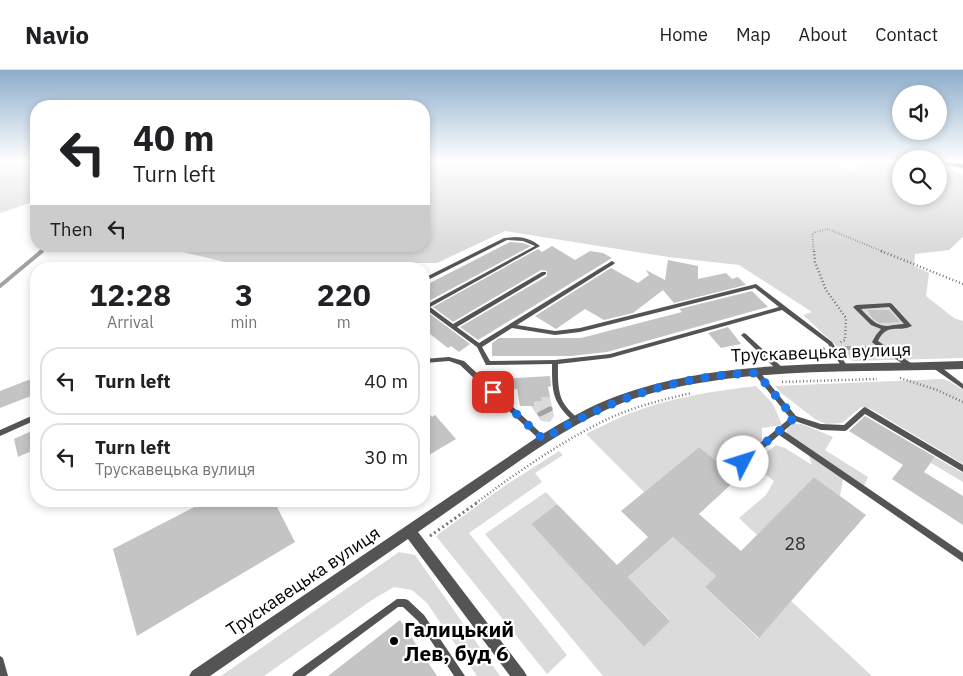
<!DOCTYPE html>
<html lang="en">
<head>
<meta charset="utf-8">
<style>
  :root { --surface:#fff; --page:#f2f2f2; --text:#202124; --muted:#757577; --line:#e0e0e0 }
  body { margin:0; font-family:"IBM Plex Sans",sans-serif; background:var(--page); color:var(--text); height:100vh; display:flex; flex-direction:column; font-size:19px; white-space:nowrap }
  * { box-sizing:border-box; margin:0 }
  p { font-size:16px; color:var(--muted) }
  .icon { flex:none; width:28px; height:28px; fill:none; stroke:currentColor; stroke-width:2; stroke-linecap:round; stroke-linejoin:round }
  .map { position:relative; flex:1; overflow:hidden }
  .drawer { position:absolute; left:30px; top:192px; width:400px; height:245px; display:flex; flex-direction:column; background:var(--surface); border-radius:20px; box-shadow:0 2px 8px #0003 }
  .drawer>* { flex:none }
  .guide { position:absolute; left:30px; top:30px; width:400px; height:152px; border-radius:20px; box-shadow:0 2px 8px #0003; background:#fff; color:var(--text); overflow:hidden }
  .fabs { position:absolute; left:892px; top:15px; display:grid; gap:10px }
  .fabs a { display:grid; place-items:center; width:55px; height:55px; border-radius:50%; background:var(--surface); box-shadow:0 2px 8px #0003; font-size:25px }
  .pin { position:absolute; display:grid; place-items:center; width:42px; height:42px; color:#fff; margin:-21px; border-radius:10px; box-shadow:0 2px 8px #0006 }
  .me { position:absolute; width:55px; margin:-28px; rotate:50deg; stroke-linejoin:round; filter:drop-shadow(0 0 4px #0008) }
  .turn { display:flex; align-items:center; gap:18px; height:105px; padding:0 20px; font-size:22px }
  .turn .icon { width:65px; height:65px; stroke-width:2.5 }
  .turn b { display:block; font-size:35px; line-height:42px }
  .then { display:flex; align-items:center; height:48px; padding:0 20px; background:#0003; gap:10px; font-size:19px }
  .eta { display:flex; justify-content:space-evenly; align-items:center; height:85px; text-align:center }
  .eta b { font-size:30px; font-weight:700; line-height:35px }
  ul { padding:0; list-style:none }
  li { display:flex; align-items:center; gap:15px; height:68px; margin:0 10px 8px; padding:0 10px; border:2px solid var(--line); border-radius:20px }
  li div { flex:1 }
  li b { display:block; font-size:19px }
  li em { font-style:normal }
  header { display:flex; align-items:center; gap:30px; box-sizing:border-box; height:70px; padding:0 25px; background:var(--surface); border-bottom:1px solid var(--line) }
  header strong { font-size:24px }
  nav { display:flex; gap:28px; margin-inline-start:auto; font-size:18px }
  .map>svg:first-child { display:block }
</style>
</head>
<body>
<header>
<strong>Navio</strong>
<nav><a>Home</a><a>Map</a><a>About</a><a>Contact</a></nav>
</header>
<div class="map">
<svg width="963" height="606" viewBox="0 0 963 606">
  <rect width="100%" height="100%" fill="#fff"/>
  <g fill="#dbdbdb">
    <polygon points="0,92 36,92 36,131 0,143"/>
    <polygon points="424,92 831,92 853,100 863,92 901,92 901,126 939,126 939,98 963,104 963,167 949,180 915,184 914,196 929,203 926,226 954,248 963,251 963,288 853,291 803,245 812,242 739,195 668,187 505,161 437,193 225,192 157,176 424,176"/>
    <polygon points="942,309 949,311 963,320 963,394 871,339 861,337 842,353 826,354 815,349 781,323 775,316"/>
    <path d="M756,316L773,334L782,355L762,358V372L718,392L699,377L644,422L586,364C600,357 614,350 628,344C668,328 714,321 756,316Z"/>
    <polygon points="541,327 550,327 554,346 550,352 541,351 531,336 534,335 534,332 541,331"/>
    <polygon points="791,354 802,354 833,367 825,380 868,407 864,416 844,404 840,426 814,407 757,465 739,448 766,425 774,411 761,401 758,389 776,375 785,378 812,395 808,383 786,364 788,357"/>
    <polygon points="559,381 563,385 535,403 542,412 469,463 567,585 547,604 436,466 500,419"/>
    <polygon points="935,387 963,403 963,412 931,393"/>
    <polygon points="546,422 557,434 531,454 644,577 670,550 628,507 673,467 716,506 705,517 758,568 791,531 872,606 603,606 485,464"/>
    <polygon points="399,482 415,485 500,606 477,606 427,533 412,520 394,517 372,530 264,606 221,606"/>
  </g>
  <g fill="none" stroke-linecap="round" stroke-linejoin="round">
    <polyline stroke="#a2a2a2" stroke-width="3" points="40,182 47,176"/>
    <g stroke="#a2a2a2" stroke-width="4">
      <polyline points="0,216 42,181"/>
      <polyline points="844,278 878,278"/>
      <polyline points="821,280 823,279"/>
    </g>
    <polyline stroke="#a2a2a2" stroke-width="5" points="540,344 550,339"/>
  </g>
  <g fill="#c4c4c4">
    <polygon points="510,172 523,173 531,176 427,232 424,230 424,216"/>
    <polygon points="552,176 575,190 590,181 603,183 612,188 478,270 460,257 547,206 547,201 541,200 453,252 433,237 538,179 542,182"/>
    <polygon points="668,190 698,196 698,209 726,203 732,209 738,207 746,215 674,233 663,220 633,243 604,250 585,239 556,259 535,246 611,198 638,213 649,205 646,200 665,210"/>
    <polygon points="752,221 768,237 607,282 571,286 492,286 492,273 499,268 581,268 682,242 679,239"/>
    <polygon points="867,240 889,240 900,252 880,253 873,249"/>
    <polygon points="430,244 470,274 459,282 451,276 448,278 430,264 424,267 424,248"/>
    <polygon points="728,257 741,274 721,278 708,263"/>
    <polygon points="550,306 551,316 548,317 550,327 541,327 542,331 534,332 534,336 520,336 517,319 501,320 499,309"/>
    <polygon points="36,307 36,324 0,338 0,321"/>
    <polygon points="424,338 432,347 435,345 456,369 424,388"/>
    <polygon points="865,346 935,387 924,402 963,426 963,455 892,409 903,395 849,361"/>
    <polygon points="36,359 36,379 18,387 14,369"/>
    <polygon points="699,377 738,408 699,444 741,481 814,407 866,445 759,568 705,517 716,506 673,467 628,507 670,551 644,577 531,454 557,434 617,495 648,467 621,441"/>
    <polygon points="206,431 274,431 295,472 137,566 113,479"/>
    <polygon points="400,550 437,606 328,606"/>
  </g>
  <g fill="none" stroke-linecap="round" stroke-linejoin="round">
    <g stroke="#dbdbdb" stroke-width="3">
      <polygon id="primary" points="945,92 963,93 963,98 946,94"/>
    </g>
    <polyline stroke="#767676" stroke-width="2" stroke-dasharray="0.5 2" stroke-linecap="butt" points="814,182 812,163 828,159 884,182"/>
    <g stroke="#767676" stroke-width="2.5" stroke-dasharray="1 2.5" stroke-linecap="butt">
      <polyline points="814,181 815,192 826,220 846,248 845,270 839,273"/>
      <polyline points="881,181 963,214"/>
      <polyline points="900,308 937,320 963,332"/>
      <polyline points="782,312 877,309"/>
      <path d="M476,433C519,401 563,370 612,347C637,336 665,329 692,323"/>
    </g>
    <polyline stroke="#767676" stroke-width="3" stroke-dasharray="2 3" stroke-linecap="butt" points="430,466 478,432"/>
    <g fill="#545454" fill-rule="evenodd">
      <path d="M515,167C524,167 533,170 540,176L430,237L453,254L542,202H546V204L457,257L479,273L612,191L615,193L614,194L517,255L555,261L580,258L756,214L832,272L849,299L846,301H844L828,274L782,240L610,288L558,294C558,307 557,324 565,335C569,341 575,345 579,350L578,352L576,353L574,352C552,332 552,322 552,294L486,295L477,277L424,238V235H426L535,176L523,171L507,170L426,211L424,212V208L504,168ZM755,218L779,237L610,284L555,290L490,291L482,277L512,258L555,265L580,262Z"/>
      <path d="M890,233L892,234L912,256C898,263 887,252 878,271L914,295L915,297L914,299H910L873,273L872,272L876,265L881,259L871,255L853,237L856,235ZM889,237L904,254C899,254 893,255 888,256C876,257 868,246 861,239Z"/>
      <polygon points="744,263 746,264 784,299 785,301 784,303 780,303 742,266 741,265"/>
      <polygon points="449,287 464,291 545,367 546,369 545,371 543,372 541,371 460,295 449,291 424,293 424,289"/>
      <polygon points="933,294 937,294 963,314 963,319 933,298 932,296"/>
      <polygon points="755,301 759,301 796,346 821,354 844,355 863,338 865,337 963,395 963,402 865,344 847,360 845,361 821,360 795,351 784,361 963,483 963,492 779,365 746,394 743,395 740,394 739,392 740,390 790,348 755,305 754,303"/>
      <polygon points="36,344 36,350 0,366 0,360"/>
      <polygon points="397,529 405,529 408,530 424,545 465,606 454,606 418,551 403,537 398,537 305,606 292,606 294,603"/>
      <polygon points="0,586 3,588 8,606 0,606"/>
    </g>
    <path fill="#545454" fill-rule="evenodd" d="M963,291V299C884,302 804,299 725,309C691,314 655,320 622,333C580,350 542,375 505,401C476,421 447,442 418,462L524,601L527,606H510L408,469L210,606H189L192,601L539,366C564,351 590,336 617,326C726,286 849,296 963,291Z"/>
    <use href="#primary" fill="#000" fill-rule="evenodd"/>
  </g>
  <linearGradient id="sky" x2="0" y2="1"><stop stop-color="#8cadcc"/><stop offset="0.52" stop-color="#fff"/><stop offset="1" stop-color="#fff" stop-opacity="0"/></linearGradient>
  <rect width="963" height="176" fill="url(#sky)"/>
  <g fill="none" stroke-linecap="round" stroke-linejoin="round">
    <path stroke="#1a73e8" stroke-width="9" stroke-dasharray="0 16.2" d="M493,322L543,369C610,329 678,305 757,303L794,348L743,392"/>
  </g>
  <circle fill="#000" stroke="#fff" stroke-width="2" cx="394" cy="571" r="5"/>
  <g text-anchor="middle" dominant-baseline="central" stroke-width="4.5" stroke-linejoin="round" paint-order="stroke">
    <g font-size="18" fill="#000" stroke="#fff">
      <text transform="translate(821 282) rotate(-2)">Трускавецька вулиця</text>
      <text transform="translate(303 511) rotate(-34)">Трускавецька вулиця</text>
    </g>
    <g font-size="18" fill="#313131">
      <text x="795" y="473">28</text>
    </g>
    <g font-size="21" font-weight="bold" fill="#000" stroke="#fff" text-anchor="start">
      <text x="404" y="559">Галицький<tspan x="404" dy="24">Лев, буд 6</tspan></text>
    </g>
  </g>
</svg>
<div class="fabs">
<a><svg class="icon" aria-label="sound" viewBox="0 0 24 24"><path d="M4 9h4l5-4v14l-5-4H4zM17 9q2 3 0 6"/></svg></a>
<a><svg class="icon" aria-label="search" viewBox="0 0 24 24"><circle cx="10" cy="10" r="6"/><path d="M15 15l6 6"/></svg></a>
</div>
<div class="pin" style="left:493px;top:322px;background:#d93025"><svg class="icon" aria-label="arrive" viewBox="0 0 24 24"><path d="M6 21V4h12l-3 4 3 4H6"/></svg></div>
<svg class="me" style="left:743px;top:392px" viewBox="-20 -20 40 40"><circle r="19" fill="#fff"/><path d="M0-13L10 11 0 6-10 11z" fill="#1a73e8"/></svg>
<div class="guide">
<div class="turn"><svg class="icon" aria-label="left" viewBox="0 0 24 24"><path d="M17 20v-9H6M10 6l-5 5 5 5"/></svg><div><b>40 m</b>Turn left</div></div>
<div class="then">Then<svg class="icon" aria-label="left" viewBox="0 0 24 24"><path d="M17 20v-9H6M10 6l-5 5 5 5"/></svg></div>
</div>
<section class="drawer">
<div class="eta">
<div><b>12:28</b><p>Arrival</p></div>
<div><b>3</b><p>min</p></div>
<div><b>220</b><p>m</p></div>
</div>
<ul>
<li><svg class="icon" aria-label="left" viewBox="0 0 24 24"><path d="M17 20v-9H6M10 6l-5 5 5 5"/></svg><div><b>Turn left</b></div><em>40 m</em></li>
<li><svg class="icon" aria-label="left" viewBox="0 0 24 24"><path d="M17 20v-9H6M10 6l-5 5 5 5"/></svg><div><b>Turn left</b><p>Трускавецька вулиця</p></div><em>30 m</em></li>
</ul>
</section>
</div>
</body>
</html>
